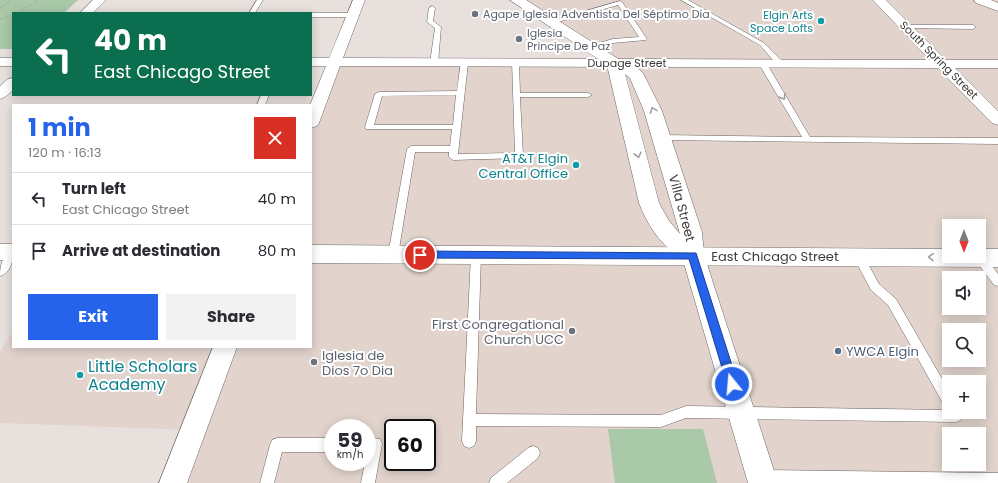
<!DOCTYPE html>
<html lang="en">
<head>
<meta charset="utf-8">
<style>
  :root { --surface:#fff; --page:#f2f2f3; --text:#2b2b33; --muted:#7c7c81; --line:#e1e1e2; --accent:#2563eb }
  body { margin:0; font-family:Poppins,sans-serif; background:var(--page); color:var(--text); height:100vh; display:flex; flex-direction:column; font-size:15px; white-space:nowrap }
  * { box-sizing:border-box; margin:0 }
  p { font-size:13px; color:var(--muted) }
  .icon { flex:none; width:22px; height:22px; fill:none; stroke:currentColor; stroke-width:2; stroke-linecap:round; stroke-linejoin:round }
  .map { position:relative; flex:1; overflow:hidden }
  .details { position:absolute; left:12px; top:104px; width:300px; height:244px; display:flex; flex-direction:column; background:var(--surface); border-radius:0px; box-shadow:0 2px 10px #0003 }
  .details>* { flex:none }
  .top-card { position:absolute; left:12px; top:12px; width:300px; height:84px; border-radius:0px; box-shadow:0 2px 10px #0003; background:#0b6e4f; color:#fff; overflow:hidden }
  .needle { width:26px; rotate:180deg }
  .fabs { position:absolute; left:942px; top:219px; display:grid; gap:8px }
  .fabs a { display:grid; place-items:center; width:44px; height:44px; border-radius:0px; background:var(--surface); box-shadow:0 2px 10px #0003; font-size:20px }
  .speed { position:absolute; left:324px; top:419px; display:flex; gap:8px; font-size:20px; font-weight:700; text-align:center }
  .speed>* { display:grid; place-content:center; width:52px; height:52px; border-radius:50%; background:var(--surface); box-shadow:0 2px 10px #0003; line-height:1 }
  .speed small { font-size:10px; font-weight:400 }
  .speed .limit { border:2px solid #111; border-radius:6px; background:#fff; color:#111 }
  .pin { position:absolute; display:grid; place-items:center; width:34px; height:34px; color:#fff; margin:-17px; border:2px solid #fff; border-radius:50%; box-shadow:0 1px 4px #0007 }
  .me { position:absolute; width:44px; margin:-22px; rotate:343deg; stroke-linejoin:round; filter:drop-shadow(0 0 3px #0008) }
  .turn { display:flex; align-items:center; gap:14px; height:84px; padding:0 16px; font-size:18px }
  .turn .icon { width:52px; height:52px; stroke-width:2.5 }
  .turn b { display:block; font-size:28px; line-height:34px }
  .round { display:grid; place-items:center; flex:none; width:42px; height:42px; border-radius:0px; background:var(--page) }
  .overview { display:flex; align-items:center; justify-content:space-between; height:68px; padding:0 16px }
  h1 { font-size:24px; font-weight:700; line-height:30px; color:var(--accent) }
  .button { display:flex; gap:8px; margin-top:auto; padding:8px 16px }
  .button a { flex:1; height:46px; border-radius:0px; background:var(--accent); color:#fff; font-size:16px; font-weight:700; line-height:46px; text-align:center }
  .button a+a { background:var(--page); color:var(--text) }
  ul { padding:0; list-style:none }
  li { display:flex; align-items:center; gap:12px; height:52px; padding:0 16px; border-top:1px solid var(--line) }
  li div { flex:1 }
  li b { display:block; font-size:15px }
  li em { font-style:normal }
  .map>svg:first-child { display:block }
</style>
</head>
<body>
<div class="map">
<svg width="998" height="483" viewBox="0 0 998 483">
  <rect width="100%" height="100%" fill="#e7e0dd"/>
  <path fill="#e2d4cd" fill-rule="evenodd" d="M517,0H998V483H173L193,430L0,423V351L13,332V347H311V123L334,62L613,63ZM949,226H979V256H949ZM949,278H979V308H949ZM949,330H979V360H949ZM949,382H979V412H949ZM333,428H367V462H333ZM393,428H427V462H393ZM949,434H979V464H949Z"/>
  <g fill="#a9c9a8">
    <polygon points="0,0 78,0 64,13 13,13 13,49 0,49"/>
    <polygon points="608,429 703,429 717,483 615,483"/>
  </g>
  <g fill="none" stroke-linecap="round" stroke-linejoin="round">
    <g stroke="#6b6663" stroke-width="1">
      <g id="lane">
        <polygon points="257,0 263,0 255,13 249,13"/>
        <polygon points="681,0 688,0 764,43 785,64 778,66 760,45"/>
        <polygon points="620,1 622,2 647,39 646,40 613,43 588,48 588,46 613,39 639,37 618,5 551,24 548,22"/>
        <polygon points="432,6 435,8 433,21 441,27 438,63 434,65 430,63 435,28 427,22 429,8"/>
        <polygon points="311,13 353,13 356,15 353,17 311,17"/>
        <polygon points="906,25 973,25 976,27 973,29 904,28 904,26"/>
        <path d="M461,61L468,63L458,154L515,153L512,61L519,63L520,93H588L592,95L588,97H520L523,156L522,158L453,160L449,157V152H415L398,255L397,258H389L388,255L407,149L411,146H450L452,129H366L365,127L375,94L379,92L457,91ZM456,95L453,125H374L382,96Z"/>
        <polygon points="760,62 767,64 810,137 998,138 998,144 659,140 658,138 662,135 802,137 759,64"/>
        <polygon points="261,95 269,95 265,105 257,105"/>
        <path d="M13,251C13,261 11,273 0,276C0,266 2,255 13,251Z"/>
        <polygon points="476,251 480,252 481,255 476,414 661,415 686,406 949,410 945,407 888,305 871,290 853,256 854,253 862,253 879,284 896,299 949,391 949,412 961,412 962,416 961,420 956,422 686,418 661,427 476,426 476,441 474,446 469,448 464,446 462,441 471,255 472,252"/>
        <polygon points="979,254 984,255 998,274 998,286 994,285 976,261 975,258"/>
        <polygon points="367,437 380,439 382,444 375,483 361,483 365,462 367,462"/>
        <polygon points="277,438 333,438 333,452 282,452 274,483 260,483 270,445 272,440"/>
        <polygon points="533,446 538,448 540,453 538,458 507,483 489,483 491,478 528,448"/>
        <polygon points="763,470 998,473 998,483 761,483 758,482 756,477 758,472"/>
      </g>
    </g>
    <g stroke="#6b6663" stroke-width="1">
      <g id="street">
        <polygon points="93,0 106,0 93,13 80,13"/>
        <polygon points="353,0 365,0 343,58 930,60 873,0 886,0 946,60 998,60 998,68 955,68 998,111 998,125 992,123 938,68 340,66 319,123 317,126 311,128 310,105 326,66 311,66 311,58 329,58"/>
        <polygon points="974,0 991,0 998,3 998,11 976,3"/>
        <rect x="0" y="58" width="13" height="8"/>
        <polygon points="13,78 13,90 5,97 0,99 0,86 8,79"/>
        <polygon points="213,347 237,347 187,483 159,483"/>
      </g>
    </g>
    <g stroke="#6b6663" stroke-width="1">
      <g id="secondary">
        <rect x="0" y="244" width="13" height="16"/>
        <polygon points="311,245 949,249 949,256 979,256 979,249 998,249 998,267 311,263"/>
      </g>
    </g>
    <g stroke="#6b6663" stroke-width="1">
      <path id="primary" d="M510,0H526L620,60L636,67L643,73L662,111L702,232L704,255L778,483H748L683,260C662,246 648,227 639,203L607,65ZM625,74L630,78L644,111L680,234L669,221L659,203Z"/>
    </g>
    <g stroke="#b0aba8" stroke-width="1.5" stroke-dasharray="1.5 1.5" stroke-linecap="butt">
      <polyline points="0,8 8,3 9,0"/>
      <polyline points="18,13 38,0"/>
      <polyline points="0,19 13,15"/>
    </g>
    <use href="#lane" fill="#fff" fill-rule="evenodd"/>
    <use href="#street" fill="#fff" fill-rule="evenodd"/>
    <use href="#secondary" fill="#fff" fill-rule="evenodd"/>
    <use href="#primary" fill="#fff" fill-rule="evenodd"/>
  </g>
  <defs><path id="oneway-chevron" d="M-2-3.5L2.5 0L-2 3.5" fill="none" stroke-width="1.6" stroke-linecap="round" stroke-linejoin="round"/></defs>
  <g stroke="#9e9e9c">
    <use href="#oneway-chevron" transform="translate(783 97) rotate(59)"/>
    <use href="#oneway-chevron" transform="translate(653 110) rotate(-111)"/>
    <use href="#oneway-chevron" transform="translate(638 155) rotate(76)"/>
    <use href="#oneway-chevron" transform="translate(931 257) rotate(-179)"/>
  </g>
  <polygon fill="#2563eb" stroke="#184099" points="420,251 696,253 738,384 736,388 732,389 728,388 727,384 689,259 420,258 416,255"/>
  <g fill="#6b7280" stroke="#fff" stroke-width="1.5">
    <circle cx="475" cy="14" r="4"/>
    <circle cx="519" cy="39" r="4"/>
    <circle cx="572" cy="331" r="4"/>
    <circle cx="314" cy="362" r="4"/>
  </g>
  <g fill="#0f9aa8" stroke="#fff" stroke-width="1.5">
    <circle cx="821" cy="21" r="4"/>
    <circle cx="576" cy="165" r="4"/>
    <circle cx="80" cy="375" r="4"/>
  </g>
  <circle fill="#5c6f8a" stroke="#fff" stroke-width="1.5" cx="838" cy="351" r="4"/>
  <g text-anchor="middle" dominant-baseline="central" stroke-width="4" stroke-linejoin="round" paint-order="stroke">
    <g font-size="11" fill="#5b616d" stroke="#fff" text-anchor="start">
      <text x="483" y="14">Agape Iglesia Adventista Del Séptimo Día</text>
      <text x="527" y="33">Iglesia<tspan x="527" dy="13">Principe De Paz</tspan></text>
    </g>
    <g font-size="11" fill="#0d838f" stroke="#fff" text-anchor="end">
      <text x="813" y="15">Elgin Arts<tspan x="813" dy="13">Space Lofts</tspan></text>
    </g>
    <g font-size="11" fill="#3e3c3a" stroke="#fff">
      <text transform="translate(939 60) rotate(45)">South Spring Street</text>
      <text x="627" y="63">Dupage Street</text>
    </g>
    <g font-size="13" fill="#0d838f" stroke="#fff" text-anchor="end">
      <text x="568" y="158">AT&amp;T Elgin<tspan x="568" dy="15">Central Office</tspan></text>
    </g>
    <g font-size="13" fill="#3e3c3a" stroke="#fff">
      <text transform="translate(682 208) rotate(75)">Villa Street</text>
      <text x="775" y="256">East Chicago Street</text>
    </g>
    <g font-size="13" fill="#5b616d" stroke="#fff" text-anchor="end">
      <text x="564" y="324">First Congregational<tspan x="564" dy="15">Church UCC</tspan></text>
      <text x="322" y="355" text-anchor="start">Iglesia de<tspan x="322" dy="15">Dios 7o Dia</tspan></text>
    </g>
    <g font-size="13" fill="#4e5e75" stroke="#fff" text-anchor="start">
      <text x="846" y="351">YWCA Elgin</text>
    </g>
    <g font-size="16" fill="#0d838f" stroke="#fff" text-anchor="start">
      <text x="88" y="366">Little Scholars<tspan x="88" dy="18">Academy</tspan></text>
    </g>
  </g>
</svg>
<div class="fabs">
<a><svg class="needle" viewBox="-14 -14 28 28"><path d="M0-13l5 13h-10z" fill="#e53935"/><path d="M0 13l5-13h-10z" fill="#7c7c81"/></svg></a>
<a><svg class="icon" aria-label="sound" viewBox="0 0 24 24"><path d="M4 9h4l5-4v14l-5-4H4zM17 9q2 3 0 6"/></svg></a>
<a><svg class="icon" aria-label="search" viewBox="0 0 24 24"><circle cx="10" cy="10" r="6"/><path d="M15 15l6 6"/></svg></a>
<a>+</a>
<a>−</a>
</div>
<div class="speed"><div>59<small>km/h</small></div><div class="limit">60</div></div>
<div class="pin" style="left:420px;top:255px;background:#d93025"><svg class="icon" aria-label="arrive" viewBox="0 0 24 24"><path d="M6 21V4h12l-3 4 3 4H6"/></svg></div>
<svg class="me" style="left:732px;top:384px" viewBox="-20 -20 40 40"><circle r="17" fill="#2563eb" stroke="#fff" stroke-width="3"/><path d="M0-11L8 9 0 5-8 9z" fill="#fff"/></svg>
<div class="top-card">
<div class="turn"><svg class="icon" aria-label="left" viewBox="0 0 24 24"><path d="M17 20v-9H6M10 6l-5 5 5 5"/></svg><div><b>40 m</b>East Chicago Street</div></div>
</div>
<section class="details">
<div class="overview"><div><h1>1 min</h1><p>120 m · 16:13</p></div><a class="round" style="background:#d93025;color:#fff"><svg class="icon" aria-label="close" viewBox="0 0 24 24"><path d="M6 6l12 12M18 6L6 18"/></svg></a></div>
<ul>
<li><svg class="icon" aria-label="left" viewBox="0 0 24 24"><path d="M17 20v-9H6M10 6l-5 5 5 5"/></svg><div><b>Turn left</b><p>East Chicago Street</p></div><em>40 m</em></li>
<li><svg class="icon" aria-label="arrive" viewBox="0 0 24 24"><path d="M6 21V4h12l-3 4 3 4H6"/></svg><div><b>Arrive at destination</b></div><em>80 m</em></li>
</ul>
<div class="button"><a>Exit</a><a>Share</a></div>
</section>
</div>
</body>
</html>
